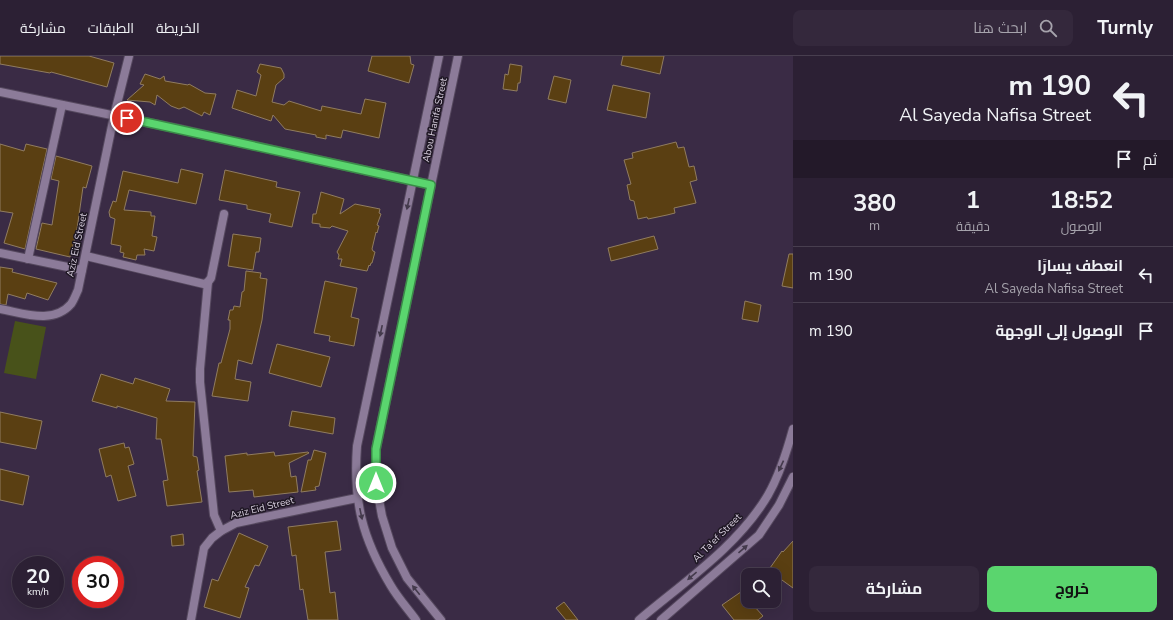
<!DOCTYPE html>
<html lang="ar">
<head>
<meta charset="utf-8">
<style>
  :root { --surface:#2c2034; --page:#34283c; --text:#f1f3f6; --muted:#a6a3ac; --line:#483e4f; --accent:#5ad56e }
  body { margin:0; font-family:"Nunito Sans",Cairo,sans-serif; background:var(--page); color:var(--text); direction:rtl; height:100vh; display:flex; flex-direction:column; font-size:15px; white-space:nowrap }
  * { box-sizing:border-box; margin:0 }
  p { font-size:13px; color:var(--muted) }
  .icon { flex:none; width:22px; height:22px; fill:none; stroke:currentColor; stroke-width:2; stroke-linecap:round; stroke-linejoin:round }
  .map { position:relative; flex:1; overflow:hidden; direction:ltr }
  .panel { display:flex; flex-direction:column; background:var(--surface); width:380px }
  .panel>* { flex:none }
  .banner { background:#2c2034; color:var(--text); overflow:hidden }
  .buttons { position:absolute; left:741px; top:512px; display:grid; gap:8px }
  .buttons a { display:grid; place-items:center; width:40px; height:40px; border-radius:8px; background:var(--surface); box-shadow:0 4px 16px #0002,0 0 0 1px var(--line); font-size:20px }
  .speed { position:absolute; left:12px; top:500px; display:flex; gap:8px; font-size:20px; font-weight:700; text-align:center }
  .speed>* { display:grid; place-content:center; width:52px; height:52px; border-radius:50%; background:var(--surface); box-shadow:0 4px 16px #0002,0 0 0 1px var(--line); line-height:1 }
  .speed small { font-size:10px; font-weight:400 }
  .speed .limit { border:6px solid #d22; background:#fff; color:#111 }
  .pin { position:absolute; display:grid; place-items:center; width:34px; height:34px; color:#fff; margin:-17px; border:2px solid #fff; border-radius:50%; box-shadow:0 1px 4px #0007 }
  .me { position:absolute; width:44px; margin:-22px; rotate:0deg; stroke-linejoin:round; filter:drop-shadow(0 0 3px #0008) }
  .turn { display:flex; align-items:center; gap:14px; height:84px; padding:0 16px; font-size:18px }
  .turn .icon { width:52px; height:52px; stroke-width:2.5 }
  .turn b { display:block; font-size:28px; line-height:34px }
  .then { display:flex; align-items:center; height:38px; padding:0 16px; background:#0003; gap:8px; font-size:15px }
  .eta { display:flex; justify-content:space-evenly; align-items:center; height:68px; text-align:center }
  .eta b { font-size:24px; font-weight:700; line-height:28px }
  .action { display:flex; gap:8px; margin-top:auto; padding:8px 16px }
  .action a { flex:1; height:46px; border-radius:8px; background:var(--accent); color:#111; font-size:16px; font-weight:700; line-height:46px; text-align:center }
  .action a+a { background:var(--page); color:var(--text) }
  ul { padding:0; list-style:none }
  li { display:flex; align-items:center; gap:12px; height:56px; padding:0 16px; border-top:1px solid var(--line) }
  li div { flex:1 }
  li b { display:block; font-size:15px }
  li em { font-style:normal }
  header { display:flex; align-items:center; gap:24px; box-sizing:border-box; height:56px; padding:0 20px; background:var(--surface); border-bottom:1px solid var(--line) }
  header strong { font-size:19px }
  nav { display:flex; gap:22px; margin-inline-start:auto; font-size:14px }
  .search { width:280px; height:36px; background:var(--page); display:flex; align-items:center; gap:10px; box-sizing:border-box; padding:0 14px; border-radius:8px; color:var(--muted); font-size:15px }
  main { display:flex; flex:1; min-height:0 }
  .map>svg:first-child { display:block }
</style>
</head>
<body>
<header>
<strong>Turnly</strong>
<div class="search"><svg class="icon" aria-label="search" viewBox="0 0 24 24"><circle cx="10" cy="10" r="6"/><path d="M15 15l6 6"/></svg>ابحث هنا</div>
<nav><a>الخريطة</a><a>الطبقات</a><a>مشاركة</a></nav>
</header>
<main>
<section class="panel">
<div class="banner">
<div class="turn"><svg class="icon" aria-label="left" viewBox="0 0 24 24"><path d="M17 20v-9H6M10 6l-5 5 5 5"/></svg><div><b>190 m</b>Al Sayeda Nafisa Street</div></div>
<div class="then">ثم<svg class="icon" aria-label="arrive" viewBox="0 0 24 24"><path d="M6 21V4h12l-3 4 3 4H6"/></svg></div>
</div>
<div class="eta">
<div><b>18:52</b><p>الوصول</p></div>
<div><b>1</b><p>دقيقة</p></div>
<div><b>380</b><p>m</p></div>
</div>
<ul>
<li><svg class="icon" aria-label="left" viewBox="0 0 24 24"><path d="M17 20v-9H6M10 6l-5 5 5 5"/></svg><div><b>انعطف يسارًا</b><p>Al Sayeda Nafisa Street</p></div><em>190 m</em></li>
<li><svg class="icon" aria-label="arrive" viewBox="0 0 24 24"><path d="M6 21V4h12l-3 4 3 4H6"/></svg><div><b>الوصول إلى الوجهة</b></div><em>190 m</em></li>
</ul>
<div class="action"><a>خروج</a><a>مشاركة</a></div>
</section>
<div class="map">
<svg width="793" height="564" viewBox="0 0 793 564">
  <rect width="100%" height="100%" fill="#3a2b45"/>
  <polygon fill="#48521a" points="15,265 46,271 36,323 4,317"/>
  <g fill="#5a3f12" stroke="#907c60">
    <polygon points="0,0 89,0 114,7 107,31 51,16 50,17 0,8"/>
    <polygon points="372,0 410,0 411,8 414,9 409,27 368,15"/>
    <polygon points="623,0 664,0 660,18 621,9"/>
    <polygon points="260,8 281,12 284,18 284,22 276,29 272,46 284,49 289,45 321,55 322,50 361,58 365,43 386,47 379,82 343,74 341,82 326,79 326,83 316,81 316,79 285,73 273,59 271,65 232,52 237,34 256,40 261,19 257,16"/>
    <polygon points="510,8 522,10 520,27 518,27 517,35 503,33 505,18 508,19"/>
    <polygon points="145,18 160,23 164,20 165,25 188,29 189,28 205,37 216,38 210,59 204,56 202,60 184,51 179,53 171,50 157,39 155,49 150,46 127,44 144,29 140,28"/>
    <polygon points="554,20 571,24 566,47 548,43"/>
    <polygon points="613,29 650,37 646,62 607,54"/>
    <polygon points="676,86 678,92 684,91 689,111 694,110 697,124 690,126 696,147 674,152 675,157 667,159 648,163 647,161 638,163 634,145 630,144 627,129 631,128 624,104 633,102 632,97"/>
    <polygon points="0,88 24,95 26,88 47,93 25,193 4,187 13,157 0,155"/>
    <polygon points="56,100 92,110 86,132 83,131 77,173 70,201 36,193 42,167 52,169 59,125 51,123"/>
    <polygon points="181,113 203,118 196,148 129,134 124,154 151,156 151,160 155,160 152,180 157,181 154,195 144,193 145,199 137,199 136,204 123,201 124,197 120,196 121,190 111,188 115,163 110,161 109,156 113,145 116,146 123,115 178,127"/>
    <polygon points="225,114 277,126 276,131 300,136 292,171 269,166 271,158 247,153 247,149 219,144"/>
    <polygon points="321,136 344,143 340,158 355,148 380,153 379,157 381,158 377,169 379,170 377,177 376,176 372,193 373,195 375,196 372,207 371,207 370,210 369,209 367,215 340,210 342,203 338,203 339,199 337,196 348,175 332,170 330,172 320,171 320,168 312,167 313,158 316,158"/>
    <polygon points="233,178 261,182 259,196 256,196 253,214 228,210"/>
    <polygon points="654,180 658,193 611,205 608,192"/>
    <polygon points="789,198 793,198 793,232 782,230"/>
    <polygon points="0,211 13,213 12,216 57,227 48,244 27,237 25,243 8,238 6,249 0,248"/>
    <polygon points="246,215 261,217 260,222 267,223 262,264 252,308 238,304 235,323 251,326 248,345 212,340 219,307 221,307 230,273 230,264 228,264 230,254 233,254 234,250 240,251 242,236 244,235"/>
    <polygon points="325,225 357,232 351,261 359,263 354,290 329,285 330,280 314,277"/>
    <polygon points="745,245 761,249 758,266 742,263"/>
    <polygon points="277,288 330,301 321,331 269,317"/>
    <polygon points="101,318 133,328 135,322 170,333 166,345 195,346 193,400 197,401 199,414 197,415 202,446 167,450 163,425 168,424 161,383 156,383 157,362 117,350 117,352 92,345"/>
    <polygon points="292,355 335,362 333,378 289,370"/>
    <polygon points="0,356 42,365 36,393 0,386"/>
    <polygon points="124,387 125,392 129,391 134,408 128,410 136,440 118,445 111,419 106,421 99,393"/>
    <polygon points="314,394 326,397 319,430 315,431 316,434 301,436 308,404 311,404"/>
    <polygon points="274,396 275,400 308,396 309,397 289,407 291,421 296,420 298,436 254,441 253,434 229,436 225,400 247,397 247,399"/>
    <polygon points="0,413 29,420 23,449 0,444"/>
    <polygon points="337,465 341,494 325,496 330,537 335,536 338,564 308,564 303,533 300,534 296,499 292,500 288,471"/>
    <polygon points="239,477 268,490 259,510 255,509 245,531 249,532 240,562 204,551 212,523 218,525"/>
    <polygon points="183,478 184,489 172,490 171,480"/>
    <polygon points="793,485 793,532 775,519 765,519 782,495 783,496"/>
    <polygon points="748,531 748,545 759,545 754,550 763,560 758,564 734,564 722,549"/>
    <polygon points="564,546 578,564 566,564 556,552"/>
  </g>
  <g fill="none" stroke-linecap="round" stroke-linejoin="round">
    <g stroke="#55485e" stroke-width="10">
      <g id="street">
        <polyline points="0,36 179,73 431,129"/>
        <polyline points="0,197 82,214"/>
        <polyline points="86,200 204,228 208,226 211,222 224,158"/>
        <polyline points="28,203 62,49"/>
        <polyline points="208,226 200,313 200,326 214,459 221,475"/>
        <path d="M0,253C23,257 53,269 71,248C74,244 76,238 78,234L114,60L129,0"/>
        <polyline points="191,564 204,492 212,482 221,475 236,467 357,442"/>
        <path d="M416,564C408,553 398,542 391,530C362,482 353,445 357,390L439,0"/>
        <polyline points="441,564 407,522 392,492 382,460 376,427 376,393 458,0"/>
        <path d="M639,564C684,526 738,490 768,439C780,418 787,395 793,373"/>
        <polyline points="661,564 759,479 779,449 793,421"/>
      </g>
    </g>
    <use href="#street" stroke="#8c7b99" stroke-width="8"/>
  </g>
  <defs><path id="oneway-solid" d="M-6-.8H1V-3.2L6.5 0L1 3.2V.8H-6Z"/></defs>
  <g fill="#443a4c">
    <use href="#oneway-solid" transform="translate(408 148) rotate(102)"/>
    <use href="#oneway-solid" transform="translate(381 275) rotate(102)"/>
    <use href="#oneway-solid" transform="translate(781 410) rotate(115)"/>
    <use href="#oneway-solid" transform="translate(361 458) rotate(78)"/>
    <use href="#oneway-solid" transform="translate(743 493) rotate(-41)"/>
    <use href="#oneway-solid" transform="translate(692 520) rotate(140)"/>
    <use href="#oneway-solid" transform="translate(416 534) rotate(-129)"/>
  </g>
  <g fill="none" stroke-linecap="round" stroke-linejoin="round">
    <g stroke="#3a8a48" stroke-width="10">
      <polyline id="route" points="127,62 431,129 376,393 376,427"/>
    </g>
    <use href="#route" stroke="#5ad56e" stroke-width="7"/>
  </g>
  <g text-anchor="middle" dominant-baseline="central" stroke-width="3" stroke-linejoin="round" paint-order="stroke">
    <g font-size="10" fill="#d9d0e0" stroke="#1e1723">
      <text transform="translate(435 64) rotate(-78)">Abou Hanifa Street</text>
      <text transform="translate(77 189) rotate(-78)">Aziz Eid Street</text>
      <text transform="translate(262 452) rotate(-14)">Aziz Eid Street</text>
      <text transform="translate(717 482) rotate(-45)">Al Ta'ef Street</text>
    </g>
  </g>
</svg>
<div class="buttons">
<a><svg class="icon" aria-label="search" viewBox="0 0 24 24"><circle cx="10" cy="10" r="6"/><path d="M15 15l6 6"/></svg></a>
</div>
<div class="speed"><div>20<small>km/h</small></div><div class="limit">30</div></div>
<div class="pin" style="left:127px;top:62px;background:#d93025"><svg class="icon" aria-label="arrive" viewBox="0 0 24 24"><path d="M6 21V4h12l-3 4 3 4H6"/></svg></div>
<svg class="me" style="left:376px;top:427px" viewBox="-20 -20 40 40"><circle r="17" fill="#5ad56e" stroke="#fff" stroke-width="3"/><path d="M0-11L8 9 0 5-8 9z" fill="#fff"/></svg>
</div>
</main>
</body>
</html>
